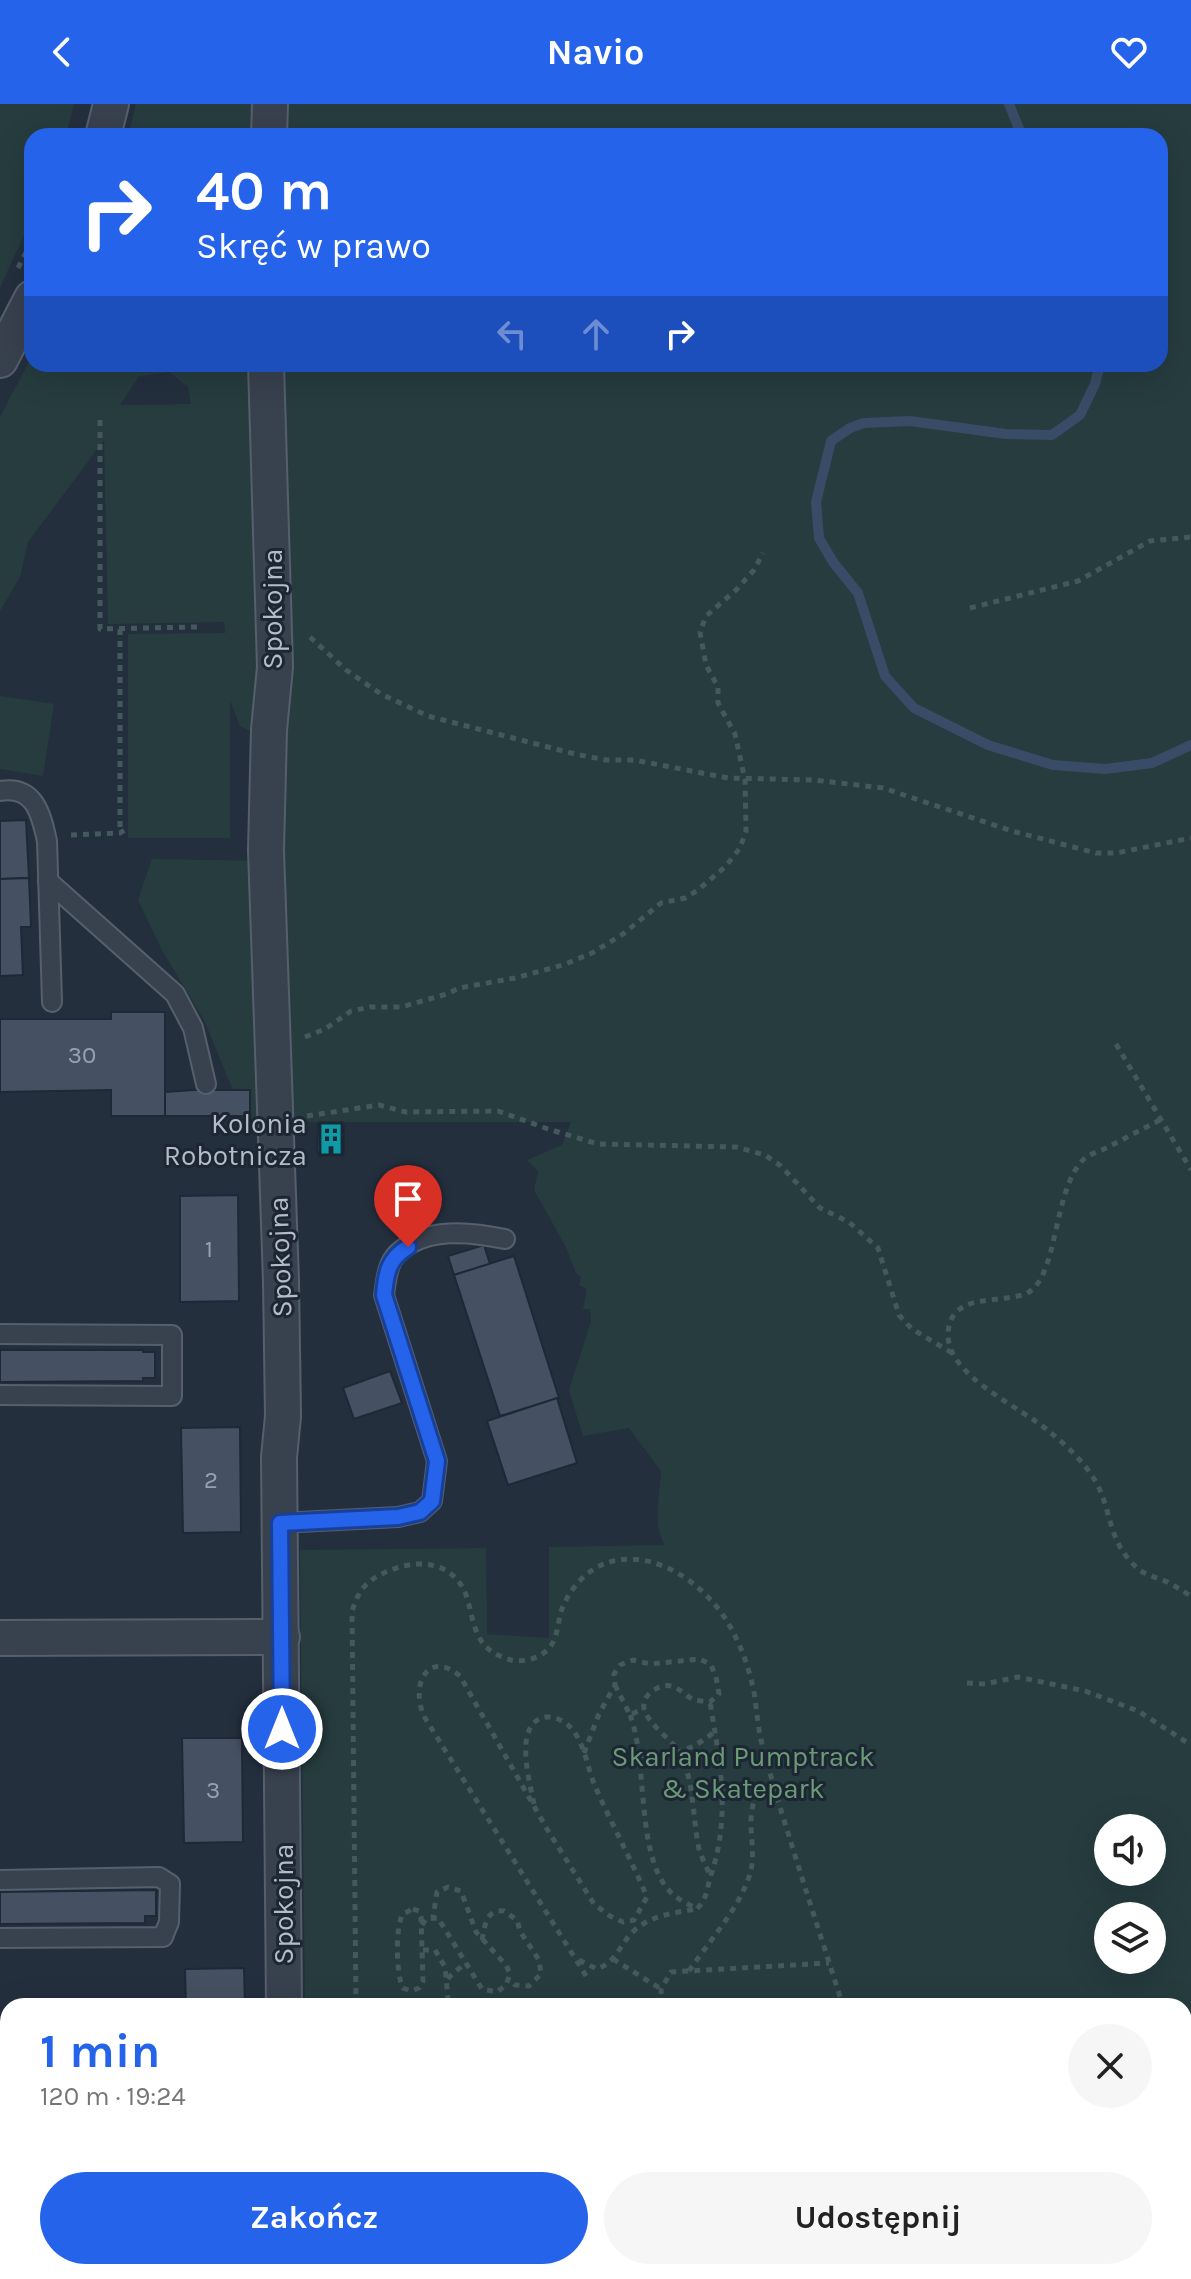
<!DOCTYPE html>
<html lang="pl">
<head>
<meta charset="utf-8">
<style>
  :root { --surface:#fff; --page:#f6f6f6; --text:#222; --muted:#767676; --accent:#2563eb }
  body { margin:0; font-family:Karla,sans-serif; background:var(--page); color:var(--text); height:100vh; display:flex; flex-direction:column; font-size:30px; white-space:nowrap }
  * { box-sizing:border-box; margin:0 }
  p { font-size:26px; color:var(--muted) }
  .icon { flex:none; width:44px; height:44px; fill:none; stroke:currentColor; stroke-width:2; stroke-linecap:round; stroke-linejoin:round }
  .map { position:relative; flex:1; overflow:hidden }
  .panel { position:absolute; left:0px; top:1894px; width:1192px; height:282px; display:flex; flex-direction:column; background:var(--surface); border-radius:24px 24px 0 0; box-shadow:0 8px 32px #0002 }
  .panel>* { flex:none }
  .top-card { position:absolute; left:24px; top:24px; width:1144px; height:244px; border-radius:24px; box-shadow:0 8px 32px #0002; background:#2563eb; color:#fff; overflow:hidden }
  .fabs { position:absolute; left:1094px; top:1710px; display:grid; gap:16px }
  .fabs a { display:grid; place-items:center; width:72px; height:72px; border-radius:50%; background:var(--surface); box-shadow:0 8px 32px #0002; font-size:40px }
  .pin { position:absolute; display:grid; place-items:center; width:68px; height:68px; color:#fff; margin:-82px -34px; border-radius:50% 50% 50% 0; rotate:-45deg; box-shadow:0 0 8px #0007 }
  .pin .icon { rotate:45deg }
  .me { position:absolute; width:88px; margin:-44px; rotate:0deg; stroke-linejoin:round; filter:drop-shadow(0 0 6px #0008) }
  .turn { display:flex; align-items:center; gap:28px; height:168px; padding:0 40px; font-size:36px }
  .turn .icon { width:104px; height:104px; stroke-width:2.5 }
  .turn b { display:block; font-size:56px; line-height:68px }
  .lanes { display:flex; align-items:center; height:76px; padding:0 40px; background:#0003; justify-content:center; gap:40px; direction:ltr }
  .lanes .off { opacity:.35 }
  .round { display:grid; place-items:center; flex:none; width:84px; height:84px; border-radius:42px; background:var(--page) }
  .overview { display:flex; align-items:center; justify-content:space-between; height:136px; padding:0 40px }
  h1 { font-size:48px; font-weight:700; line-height:60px; color:var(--accent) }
  .primary-button { display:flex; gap:16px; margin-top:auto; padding:16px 40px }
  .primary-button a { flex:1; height:92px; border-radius:48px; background:var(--accent); color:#fff; font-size:32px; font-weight:700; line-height:92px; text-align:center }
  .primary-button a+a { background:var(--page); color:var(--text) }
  header { display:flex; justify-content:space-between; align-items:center; height:104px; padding:0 40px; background:var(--accent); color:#fff; font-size:36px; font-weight:700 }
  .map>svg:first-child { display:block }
</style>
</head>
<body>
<header><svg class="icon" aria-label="back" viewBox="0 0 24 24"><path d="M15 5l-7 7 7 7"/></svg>Navio<svg class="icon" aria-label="heart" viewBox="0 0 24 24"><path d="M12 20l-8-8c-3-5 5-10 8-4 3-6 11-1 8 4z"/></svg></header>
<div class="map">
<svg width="1191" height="2175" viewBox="0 0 1191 2175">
  <rect width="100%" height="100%" fill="#242f3e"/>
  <g fill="#263c3f" fill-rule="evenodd">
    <polygon points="0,0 74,0 66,32 32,32 32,113 0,184"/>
    <path d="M136,0H1191V2172L1181,2175H306V2168H1184V1902H305L300,1446L486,1444L487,1530L549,1534V1443L665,1441C652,1423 660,1389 661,1367L629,1324L583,1332L569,1286L591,1217L590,1205H583L587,1185L579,1181L581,1173L576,1169L566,1143L534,1086L538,1067L527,1056L562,1041L571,1018H246L204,916L162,846L138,796L152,755L278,757L254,629L240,622L230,596V734H128V530L225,529L224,518L108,520L104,336L28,438L20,473L0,507V313L32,252V260H1160V32H128ZM169,268L188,283L191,300L120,301L139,272ZM1108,1724H1152V1768H1108ZM1108,1812H1152V1856H1108Z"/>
    <polygon points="0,592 54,600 43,672 0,665"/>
  </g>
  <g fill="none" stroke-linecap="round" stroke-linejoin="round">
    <g stroke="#394c67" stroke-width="10">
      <polyline points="1009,0 1022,32"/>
      <polyline points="1100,260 1095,280 1080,311 1052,331 1006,330 910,317 864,319 850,324 831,337 816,398 819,434 833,458 858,489 885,572 914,604 988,641 1053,661 1105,665 1152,659 1191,641"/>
    </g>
  </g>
  <g fill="#455162" stroke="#1f2835" stroke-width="2">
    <polygon points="26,716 29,774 0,775 0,717"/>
    <polygon points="29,774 31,823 21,823 23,871 0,872 0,775"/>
    <polygon points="111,908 165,908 165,1012 111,1012 111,986 0,988 0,915 111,915"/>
    <polygon points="194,986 250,986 250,1012 165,1012 165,988"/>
    <polygon points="318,1021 344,1022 344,1049 317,1048"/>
    <polygon points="238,1091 239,1197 180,1198 180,1092"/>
    <polygon points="484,1141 490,1160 454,1171 448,1152"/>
    <polygon points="514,1152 559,1294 500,1312 454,1171"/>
    <polygon points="0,1246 143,1246 143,1248 155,1248 155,1274 143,1274 143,1277 0,1278"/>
    <polygon points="390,1267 402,1299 354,1315 343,1284"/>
    <polygon points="557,1294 577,1359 508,1381 487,1317"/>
    <polygon points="240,1323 241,1428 183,1429 181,1324"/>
    <polygon points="182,1634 242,1634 243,1738 184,1739"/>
    <polygon points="156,1786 156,1812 145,1812 145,1819 0,1820 0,1788"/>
    <polygon points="244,1864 245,1902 186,1902 185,1865"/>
    <rect x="188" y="2168" width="58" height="7"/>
  </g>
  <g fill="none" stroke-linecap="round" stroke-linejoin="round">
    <g stroke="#565f6c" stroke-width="22">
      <g id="lane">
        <path d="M0,687C34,681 41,709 47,737L52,898"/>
        <polyline points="48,777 175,890 193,924 206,980"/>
        <polyline points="0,1230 172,1231 172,1292 0,1291"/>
        <path d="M280,1419L398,1413L420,1408L432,1397L437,1357L384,1191C386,1178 387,1160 397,1150C425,1122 472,1128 505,1135"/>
        <polyline points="0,1776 159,1773 170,1780 169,1818 163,1833 0,1834"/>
      </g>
    </g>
    <g stroke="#565f6c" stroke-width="38">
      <g id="street">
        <polyline points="103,32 111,0"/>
        <polyline points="269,32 270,0"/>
        <polyline points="0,256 32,194"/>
        <polyline points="266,260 275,563 269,626 266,746 281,1177 283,1312 279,1353 284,1902"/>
        <polyline points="0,1534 282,1533"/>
        <polyline points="285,2168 285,2175"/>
      </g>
    </g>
    <g stroke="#44595c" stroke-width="5" stroke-dasharray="6 6" stroke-linecap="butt">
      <polyline points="18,164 32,137"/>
      <polyline points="100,316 100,525 197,523"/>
      <polyline points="970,504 1078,477 1150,437 1191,433"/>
      <polyline points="120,525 120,729"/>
      <polyline points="310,533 346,566 381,590 428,612 575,650 606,656 634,656 728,674 814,676 883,684 1012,727 1096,749 1116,749 1191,734"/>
      <polyline points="71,731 120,729 128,724"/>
      <polyline points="305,933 325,925 351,907 370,903 401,903 447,890 459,884 515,874 563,861 592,849 623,830 661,799 685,794 698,786 725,763 740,744 746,727 745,676 735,630 718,599 718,583 706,561 700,528 706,512 736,486 754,466 763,449"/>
      <polyline points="1116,940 1191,1066"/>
      <polyline points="307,1012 379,1001 406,1008 498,1007 548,1025 598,1040 736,1043 765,1051 781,1062 820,1104 849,1118 878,1144 899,1211 912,1225 952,1249"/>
      <path d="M1160,1016C1142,1025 1124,1035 1106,1044C1100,1047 1090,1050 1084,1055C1052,1085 1059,1177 1025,1190C997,1200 949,1188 948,1231C948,1273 1023,1304 1051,1329C1067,1342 1085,1359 1096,1378C1113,1410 1107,1436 1137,1464C1145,1471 1155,1473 1165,1477C1174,1481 1182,1487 1191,1492"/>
      <polyline points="967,1579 985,1580 1018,1573 1085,1587 1138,1607 1191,1641"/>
      <polyline points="615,1581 630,1611 644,1604"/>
      <path d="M630,1611C649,1659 634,1760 675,1792C681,1797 690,1801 697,1805C708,1792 706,1787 711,1771C731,1711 720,1659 710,1598"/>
      <path d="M584,1649L599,1610L615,1581L614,1570L620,1561L633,1556L650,1560L700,1555L711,1561L716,1573L719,1590L710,1598C704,1597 697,1597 692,1595C680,1587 671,1575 654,1586C623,1606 671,1632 680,1649C695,1680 692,1712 699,1745C702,1755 707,1764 711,1773"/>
      <path d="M640,1651C667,1655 693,1646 714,1628"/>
      <path d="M534,1700C530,1679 512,1618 546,1613C556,1612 566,1618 572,1625C585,1641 587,1663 595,1682C611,1719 631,1755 647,1793L634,1816L623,1818L610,1812L594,1800L547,1725L460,1572C428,1545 409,1581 425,1614L588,1875"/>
      <path d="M413,1805L419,1807L421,1813L423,1877L419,1884L411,1887L403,1884C396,1871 395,1822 403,1810Z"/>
      <polyline points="422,1821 426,1815 438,1814 482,1885 497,1888 506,1881 510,1870 506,1861 476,1828 461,1787 448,1783 437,1788 433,1813"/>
      <path d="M482,1836C485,1821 486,1805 504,1807L517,1816L520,1827L539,1856L541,1870L529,1882L515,1881L510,1875"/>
      <polyline points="423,1846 435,1846 445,1863 448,1895 435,1902"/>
      <polyline points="613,1855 661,1885"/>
      <path d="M579,1856L597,1865C619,1857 619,1839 636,1825C653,1811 674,1809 696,1805"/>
      <path d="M689,1867C709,1837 739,1805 750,1770C758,1744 743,1713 758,1690L774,1684"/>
      <path d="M448,1875C453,1867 460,1866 465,1858"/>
      <path d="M356,1902L352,1508C358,1485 369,1474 391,1466C423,1453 458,1460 468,1497C472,1512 474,1529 485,1542C491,1548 502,1554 511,1556C524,1559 541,1554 550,1543C560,1530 557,1512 565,1498C597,1436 663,1448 706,1491C733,1517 749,1558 755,1594C757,1612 759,1630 764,1648C788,1733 816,1817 843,1902"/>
      <polyline points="662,1902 661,1885 671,1868 829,1859"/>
      <polyline points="447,2168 447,2175"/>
      <polyline points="483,2168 483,2175"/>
      <polyline points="554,2168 554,2175"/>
      <polyline points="582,2168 582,2175"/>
      <polyline points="670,2168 670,2175"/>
      <polyline points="924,2168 927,2175"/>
      <polyline points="353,2175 353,2168"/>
    </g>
    <use href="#lane" stroke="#38414e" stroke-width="18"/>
    <use href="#street" stroke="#38414e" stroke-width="34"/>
  </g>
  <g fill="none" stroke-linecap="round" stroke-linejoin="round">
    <g stroke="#184099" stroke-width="20">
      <path id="route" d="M282,1625L280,1419L398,1413L420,1408L432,1397L437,1357L384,1191C386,1169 388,1155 408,1143"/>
    </g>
    <use href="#route" stroke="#2563eb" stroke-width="14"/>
  </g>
  <defs>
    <g id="building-bare" transform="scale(2.4)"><path d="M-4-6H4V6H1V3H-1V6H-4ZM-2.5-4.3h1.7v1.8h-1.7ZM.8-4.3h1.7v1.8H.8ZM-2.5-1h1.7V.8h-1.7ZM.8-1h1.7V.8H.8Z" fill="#0f9aa8" stroke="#1d2633" stroke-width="2.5" paint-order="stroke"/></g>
  </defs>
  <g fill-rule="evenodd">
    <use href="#building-bare" x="331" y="1035"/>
  </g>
  <g text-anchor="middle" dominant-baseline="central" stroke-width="6" stroke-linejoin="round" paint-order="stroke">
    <g font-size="24" fill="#98a1af">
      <text x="82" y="951">30</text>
      <text x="209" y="1145">1</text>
      <text x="211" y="1376">2</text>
      <text x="213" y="1686">3</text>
    </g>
    <g font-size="28" fill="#b4bcc9" stroke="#1d2633">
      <text transform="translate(272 505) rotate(-90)">Spokojna</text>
      <text transform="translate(280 1153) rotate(-92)">Spokojna</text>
      <text transform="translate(283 1800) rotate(-90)">Spokojna</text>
    </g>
    <g font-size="28" fill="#b4bcc9" stroke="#1d2633" text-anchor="end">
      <text x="307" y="1019">Kolonia<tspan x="307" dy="32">Robotnicza</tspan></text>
    </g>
    <g font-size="28" fill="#6b9a76" stroke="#1d2633">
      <text x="743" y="1652">Skarland Pumptrack<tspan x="743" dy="32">&amp; Skatepark</tspan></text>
    </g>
  </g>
</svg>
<div class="fabs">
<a><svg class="icon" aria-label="sound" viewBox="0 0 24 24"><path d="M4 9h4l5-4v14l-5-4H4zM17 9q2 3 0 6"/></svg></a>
<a><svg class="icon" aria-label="layers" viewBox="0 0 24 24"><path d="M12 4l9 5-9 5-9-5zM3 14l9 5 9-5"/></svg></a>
</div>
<div class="pin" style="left:408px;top:1143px;background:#d93025"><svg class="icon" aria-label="arrive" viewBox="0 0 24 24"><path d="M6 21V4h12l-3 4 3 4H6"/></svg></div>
<svg class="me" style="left:282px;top:1625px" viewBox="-20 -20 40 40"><circle r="17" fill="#2563eb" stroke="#fff" stroke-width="3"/><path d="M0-11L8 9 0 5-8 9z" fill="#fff"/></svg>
<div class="top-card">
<div class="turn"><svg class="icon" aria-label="right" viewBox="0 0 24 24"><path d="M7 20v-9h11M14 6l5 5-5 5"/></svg><div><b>40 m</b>Skręć w prawo</div></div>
<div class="lanes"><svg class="icon off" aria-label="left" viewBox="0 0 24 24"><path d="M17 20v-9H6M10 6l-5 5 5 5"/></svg><svg class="icon off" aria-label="ahead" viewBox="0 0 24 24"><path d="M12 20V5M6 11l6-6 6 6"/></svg><svg class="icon" aria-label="right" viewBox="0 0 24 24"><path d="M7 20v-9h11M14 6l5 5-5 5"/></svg></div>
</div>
<section class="panel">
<div class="overview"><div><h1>1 min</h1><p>120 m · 19:24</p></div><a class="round"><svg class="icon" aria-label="close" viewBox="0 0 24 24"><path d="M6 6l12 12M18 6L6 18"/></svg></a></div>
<div class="primary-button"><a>Zakończ</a><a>Udostępnij</a></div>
</section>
</div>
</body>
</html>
